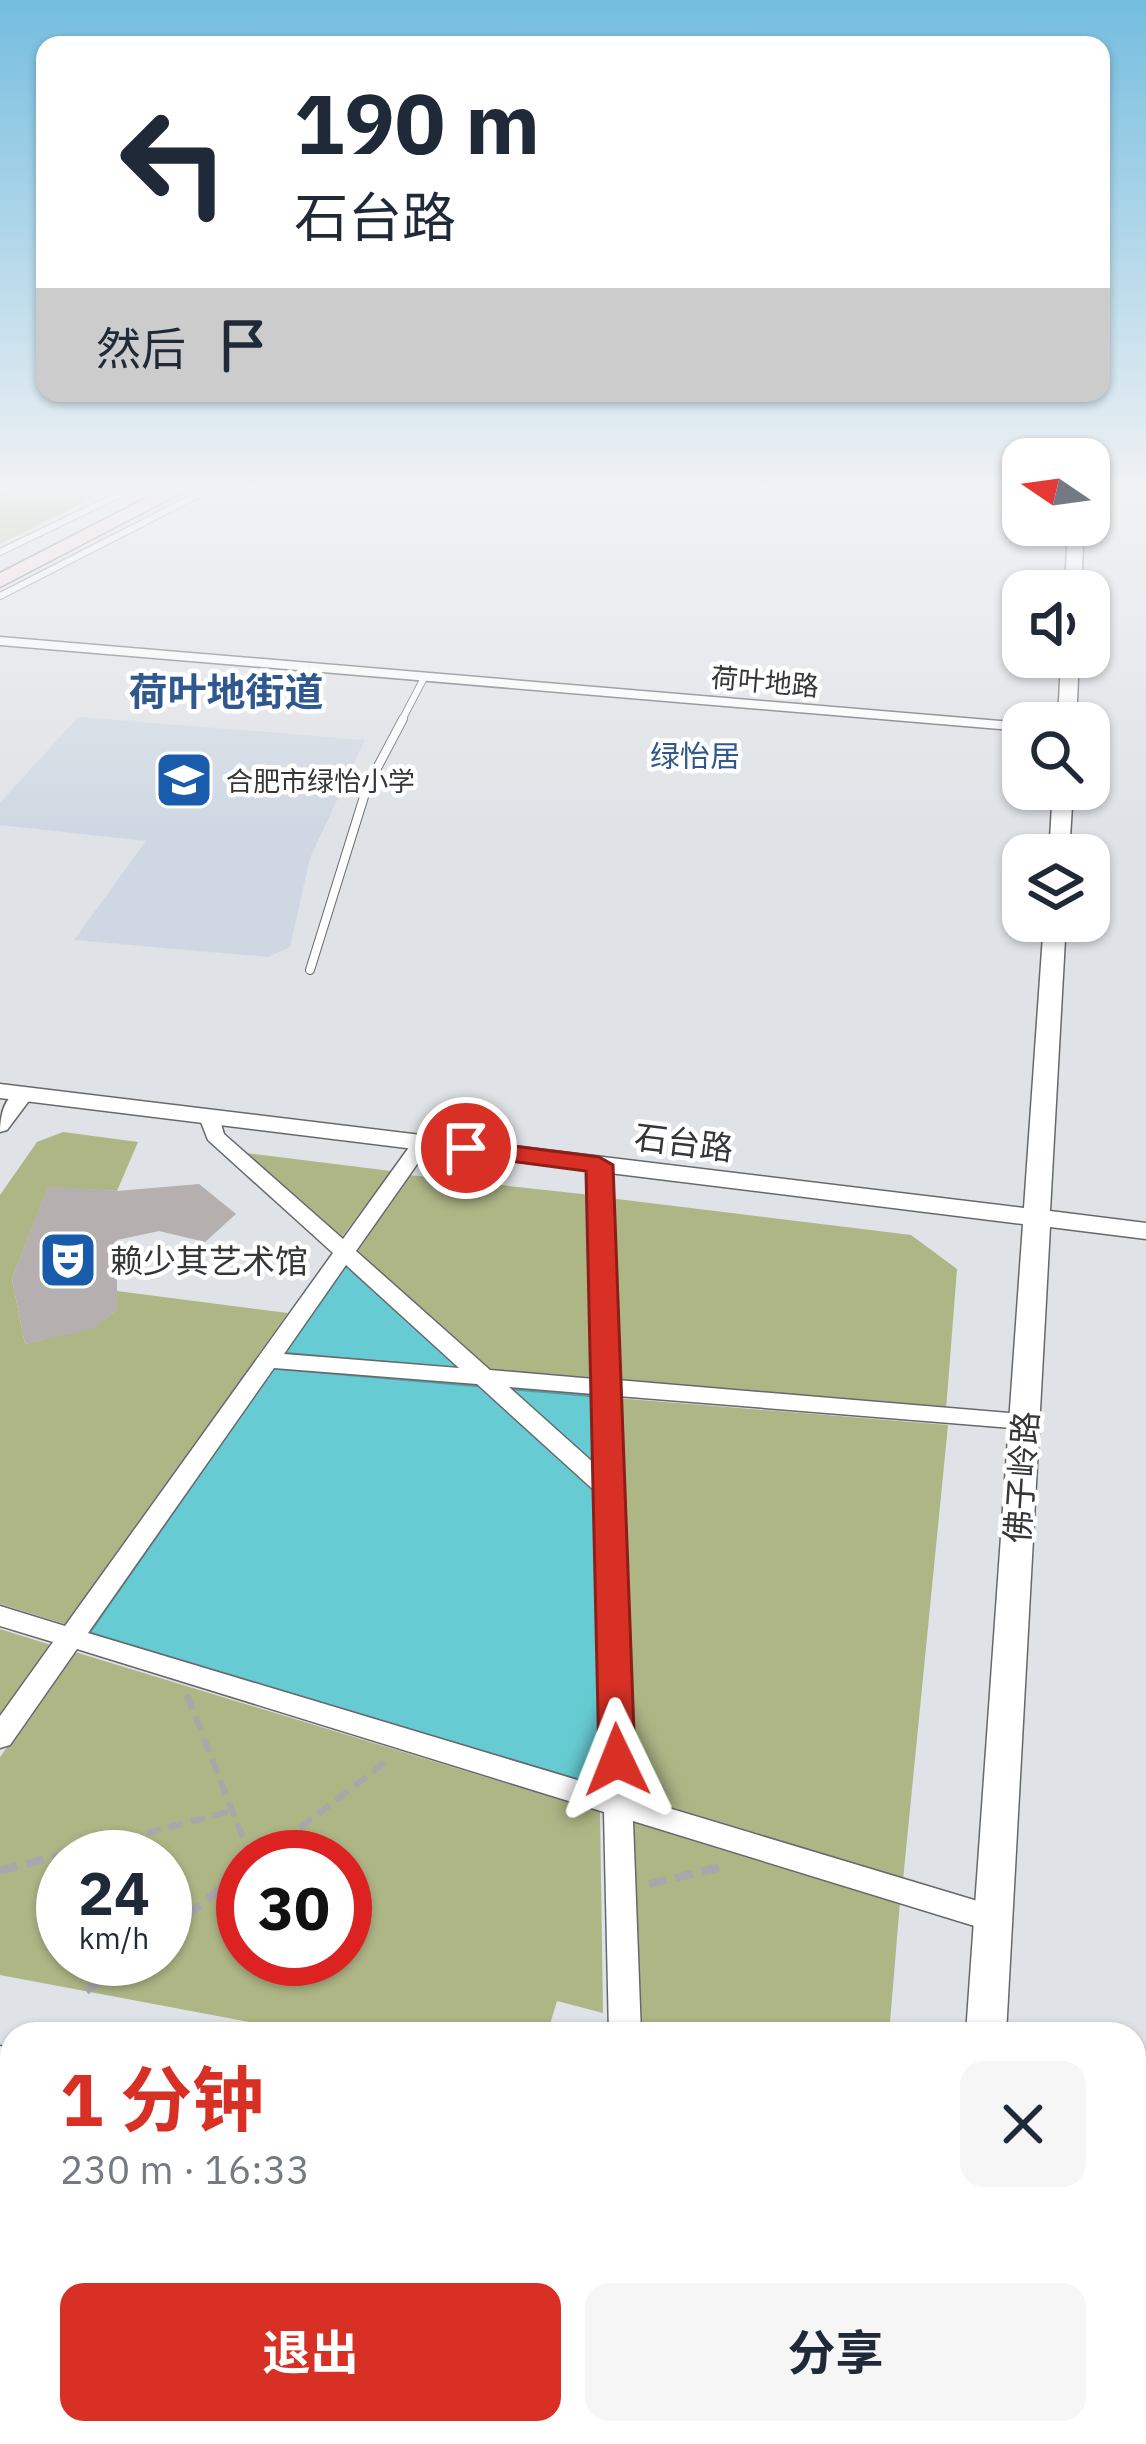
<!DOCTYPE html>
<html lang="zh">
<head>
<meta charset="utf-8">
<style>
  :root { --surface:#fff; --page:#f6f6f7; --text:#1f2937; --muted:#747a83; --accent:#d93025 }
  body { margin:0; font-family:"IBM Plex Sans","Noto Sans SC",sans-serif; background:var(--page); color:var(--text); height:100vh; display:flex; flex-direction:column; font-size:45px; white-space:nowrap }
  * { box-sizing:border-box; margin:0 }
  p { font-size:39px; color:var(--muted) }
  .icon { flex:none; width:66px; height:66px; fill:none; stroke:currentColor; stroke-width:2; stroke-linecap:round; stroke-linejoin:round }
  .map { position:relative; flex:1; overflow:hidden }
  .side { position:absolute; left:0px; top:2022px; width:1146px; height:423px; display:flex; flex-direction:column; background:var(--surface); border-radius:36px 36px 0 0; box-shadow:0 3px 9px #0004 }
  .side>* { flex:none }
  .top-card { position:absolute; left:36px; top:36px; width:1074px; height:366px; border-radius:24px; box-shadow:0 3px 9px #0004; background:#fff; color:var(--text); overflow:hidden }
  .needle { width:78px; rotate:283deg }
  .fabs { position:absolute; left:1002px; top:438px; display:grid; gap:24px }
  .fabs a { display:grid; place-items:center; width:108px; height:108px; border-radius:24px; background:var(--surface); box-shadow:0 3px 9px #0004; font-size:60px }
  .speed { position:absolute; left:36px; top:1830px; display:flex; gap:24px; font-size:60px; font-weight:700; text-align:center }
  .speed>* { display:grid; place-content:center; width:156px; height:156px; border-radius:50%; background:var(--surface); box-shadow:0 3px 9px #0004; line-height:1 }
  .speed small { font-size:30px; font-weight:400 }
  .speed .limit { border:18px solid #d22; background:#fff; color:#111 }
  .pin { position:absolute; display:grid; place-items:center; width:102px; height:102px; color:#fff; margin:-51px; border:6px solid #fff; border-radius:50%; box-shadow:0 3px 12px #0007 }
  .me { position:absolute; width:132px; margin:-66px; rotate:358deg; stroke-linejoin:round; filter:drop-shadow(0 0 9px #0008) }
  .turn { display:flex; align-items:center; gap:42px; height:252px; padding:0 60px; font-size:54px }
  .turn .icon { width:156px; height:156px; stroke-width:2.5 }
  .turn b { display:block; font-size:84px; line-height:102px }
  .then { display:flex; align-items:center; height:114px; padding:0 60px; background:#0003; gap:24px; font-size:45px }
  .round { display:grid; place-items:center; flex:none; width:126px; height:126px; border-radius:24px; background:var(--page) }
  .summary { display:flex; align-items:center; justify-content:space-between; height:204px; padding:0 60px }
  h1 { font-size:72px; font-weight:700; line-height:90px; color:var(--accent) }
  .action { display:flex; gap:24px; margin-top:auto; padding:24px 60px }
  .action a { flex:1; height:138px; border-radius:24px; background:var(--accent); color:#fff; font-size:48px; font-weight:700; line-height:138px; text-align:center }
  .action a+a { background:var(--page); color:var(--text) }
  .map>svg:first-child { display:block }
</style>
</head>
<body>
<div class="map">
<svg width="1146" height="2444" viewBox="0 0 1146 2444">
  <rect width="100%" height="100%" fill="#dfe2e6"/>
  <polygon fill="#cfd8e2" points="78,717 365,740 310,858 290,947 268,957 74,940 146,841 0,825 0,803"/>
  <g fill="#aeb686" fill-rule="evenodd">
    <polygon points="0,486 118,486 0,544"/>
    <polygon points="63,1132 138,1142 117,1191 48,1187 12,1279 25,1344 92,1328 117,1310 117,1291 288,1313 65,1624 0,1604 0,1195 37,1142"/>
    <polygon points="246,1153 391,1171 341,1238"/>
    <polygon points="409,1175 591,1195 593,1381 482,1371 352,1252"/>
    <polygon points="609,1198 911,1235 957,1269 946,1410 616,1383"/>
    <polygon points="616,1398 948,1425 903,1880 627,1797"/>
    <polygon points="0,1629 51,1645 0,1716"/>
    <path d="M75,1652L600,1812L603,2013L557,2001L547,2034H313L0,1975V1757ZM63,1857H165V1959H63ZM243,1857H345V1959H243Z"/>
    <polygon points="630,1821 900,1902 889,2034 636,2034"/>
  </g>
  <g fill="#66cbd2" stroke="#579ea4" stroke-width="3">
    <polygon points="347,1258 470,1370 281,1353"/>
    <polygon points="273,1368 596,1396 605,1788 89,1633"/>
  </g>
  <polygon fill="#b5afaf" points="199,1184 236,1214 205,1242 159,1231 117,1240 117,1310 92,1329 25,1344 12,1279 48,1186 117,1191"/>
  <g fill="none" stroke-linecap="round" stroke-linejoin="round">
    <g stroke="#66696c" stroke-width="8">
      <g id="service-far1">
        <polyline points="0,552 137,486"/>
        <polyline points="0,596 215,486"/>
        <polyline points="401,722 425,676"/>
      </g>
    </g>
    <g stroke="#66696c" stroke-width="10">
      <polyline id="service" points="310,970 367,787 403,719"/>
    </g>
    <g stroke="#66696c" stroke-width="3">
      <g id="minor">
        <polygon points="0,637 1023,723 1025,723 1023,731 0,645"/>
        <path d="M24,1088L34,1094L7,1130L0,1132C0,1114 5,1094 24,1088Z"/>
        <path d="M209,1111L219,1117L224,1134L343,1239L415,1139H429L432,1143L356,1251L490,1370L594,1379L589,1165L599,1159L609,1165L617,1380L1032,1415L1036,1421L1032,1427L1024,1429L618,1396L632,1797L994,1906L1005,1910L1009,1919L1005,1928L994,1932L633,1821L641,2034H609L604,1812L77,1649L10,1745L0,1748V1716L53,1642L0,1626V1606L65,1626L333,1253L208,1140L199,1117ZM346,1265L459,1368L284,1354ZM274,1368L477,1384L597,1493L604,1788L88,1633ZM509,1387L594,1394L596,1465Z"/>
        <polygon points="0,2046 12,2049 12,2077 0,2074"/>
        <polygon points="1134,2256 1146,2258 1146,2292 1134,2290"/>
      </g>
    </g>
    <g stroke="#66696c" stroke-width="3">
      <g id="tertiary">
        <polygon points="1068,525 1084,525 1081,591 1065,591"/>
        <polygon points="1061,657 1079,657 1076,723 1058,723"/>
        <polygon points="1053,789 1073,789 1069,855 1049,855"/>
        <polygon points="1044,921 1066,921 1050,1211 1146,1223 1146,1239 1050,1227 1006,2034 966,2034 1023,1224 0,1098 0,1084 1024,1208"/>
        <polygon points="943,2433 989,2433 989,2444 941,2444"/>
      </g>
    </g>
    <g stroke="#66696c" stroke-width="3">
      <polygon id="secondary" points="170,486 194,486 0,587 0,573"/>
    </g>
    <polyline stroke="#a6a8ab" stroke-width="3" stroke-dasharray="8 3" stroke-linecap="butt" points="0,497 23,486"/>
    <g stroke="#a6a8ab" stroke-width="6" stroke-dasharray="15 8" stroke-linecap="butt">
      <polyline points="187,1695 250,1856"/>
      <polyline points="57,1856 232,1811"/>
      <polyline points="263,1856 391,1758"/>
    </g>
    <g stroke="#a6a8ab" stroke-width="8" stroke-dasharray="18 9" stroke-linecap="butt">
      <polyline points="262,1857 267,1853"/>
      <polyline points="0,1871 69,1853"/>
      <polyline points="649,1884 726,1866"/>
      <polyline points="165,1933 243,1871"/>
      <polyline points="86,1991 131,1959"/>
    </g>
    <use href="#service-far1" stroke="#fff" stroke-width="6"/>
    <use href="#service" stroke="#fff" stroke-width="8"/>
    <use href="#minor" fill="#fff" fill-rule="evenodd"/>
    <use href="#tertiary" fill="#fff" fill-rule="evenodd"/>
    <use href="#secondary" fill="#fbdfe2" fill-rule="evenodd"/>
  </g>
  <linearGradient id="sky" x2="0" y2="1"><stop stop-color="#74bddf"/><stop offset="0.59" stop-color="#f1f2f4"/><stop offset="1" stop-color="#f1f2f4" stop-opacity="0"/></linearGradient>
  <rect width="1146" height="829" fill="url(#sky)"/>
  <polygon fill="#d93025" stroke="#8d1f18" stroke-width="3" points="466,1140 599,1157 613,1165 635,1760 630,1770 617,1774 604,1770 599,1760 586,1171 457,1154 457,1143"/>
  <defs>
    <g id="school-square" transform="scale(3)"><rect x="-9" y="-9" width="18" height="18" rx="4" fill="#195cac" stroke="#fff"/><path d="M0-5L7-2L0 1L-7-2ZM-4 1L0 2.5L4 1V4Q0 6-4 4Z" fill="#fff"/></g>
    <g id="theatre-square" transform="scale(3)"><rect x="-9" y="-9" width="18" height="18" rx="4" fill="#195cac" stroke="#fff"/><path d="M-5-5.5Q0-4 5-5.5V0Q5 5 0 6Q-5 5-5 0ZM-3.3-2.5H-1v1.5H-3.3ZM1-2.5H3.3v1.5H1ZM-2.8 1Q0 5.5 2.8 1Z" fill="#fff"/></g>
  </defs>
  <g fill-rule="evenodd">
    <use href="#school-square" x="184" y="780"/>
    <use href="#theatre-square" x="68" y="1260"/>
  </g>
  <g text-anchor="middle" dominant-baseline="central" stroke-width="9" stroke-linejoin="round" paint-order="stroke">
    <g font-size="27" fill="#353637" stroke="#fff">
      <text transform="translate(765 681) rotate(5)">荷叶地路</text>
    </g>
    <g font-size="27" fill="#353637" stroke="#fff" text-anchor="start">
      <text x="226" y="780">合肥市绿怡小学</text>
    </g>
    <g font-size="30" fill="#2f588e" stroke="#fff">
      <text x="695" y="755">绿怡居</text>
    </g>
    <g font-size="33" fill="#353637" stroke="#fff">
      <text transform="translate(684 1142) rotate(7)">石台路</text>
      <text transform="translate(1021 1477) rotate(-86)">佛子岭路</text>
    </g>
    <g font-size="33" fill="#353637" stroke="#fff" text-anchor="start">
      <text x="110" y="1260">赖少其艺术馆</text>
    </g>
    <g font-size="39" font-weight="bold" fill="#2f588e" stroke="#fff">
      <text x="226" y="691">荷叶地街道</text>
    </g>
  </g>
</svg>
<div class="fabs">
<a><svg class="needle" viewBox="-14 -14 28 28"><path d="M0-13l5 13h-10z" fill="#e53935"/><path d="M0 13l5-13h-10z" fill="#747a83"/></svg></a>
<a><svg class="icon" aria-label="sound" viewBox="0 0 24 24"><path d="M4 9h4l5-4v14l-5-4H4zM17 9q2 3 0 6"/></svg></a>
<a><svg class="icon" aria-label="search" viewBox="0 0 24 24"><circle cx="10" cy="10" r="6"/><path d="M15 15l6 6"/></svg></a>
<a><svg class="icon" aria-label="layers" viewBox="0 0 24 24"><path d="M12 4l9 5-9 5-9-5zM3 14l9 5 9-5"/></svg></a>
</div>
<div class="speed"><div>24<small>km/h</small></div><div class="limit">30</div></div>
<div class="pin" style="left:466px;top:1148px;background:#d93025"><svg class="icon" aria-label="arrive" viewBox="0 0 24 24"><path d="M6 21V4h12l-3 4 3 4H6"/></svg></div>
<svg class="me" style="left:617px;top:1760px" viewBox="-20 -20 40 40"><path d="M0-17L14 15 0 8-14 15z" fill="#d93025" stroke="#fff" stroke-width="4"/></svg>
<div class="top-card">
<div class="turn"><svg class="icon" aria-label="left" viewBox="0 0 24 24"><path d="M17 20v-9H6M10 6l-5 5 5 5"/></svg><div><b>190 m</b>石台路</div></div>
<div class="then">然后<svg class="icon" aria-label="arrive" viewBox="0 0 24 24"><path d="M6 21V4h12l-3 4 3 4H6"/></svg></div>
</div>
<section class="side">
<div class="summary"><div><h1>1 分钟</h1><p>230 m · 16:33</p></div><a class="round"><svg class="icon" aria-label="close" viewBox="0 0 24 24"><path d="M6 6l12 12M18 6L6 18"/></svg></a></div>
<div class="action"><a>退出</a><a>分享</a></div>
</section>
</div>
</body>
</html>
